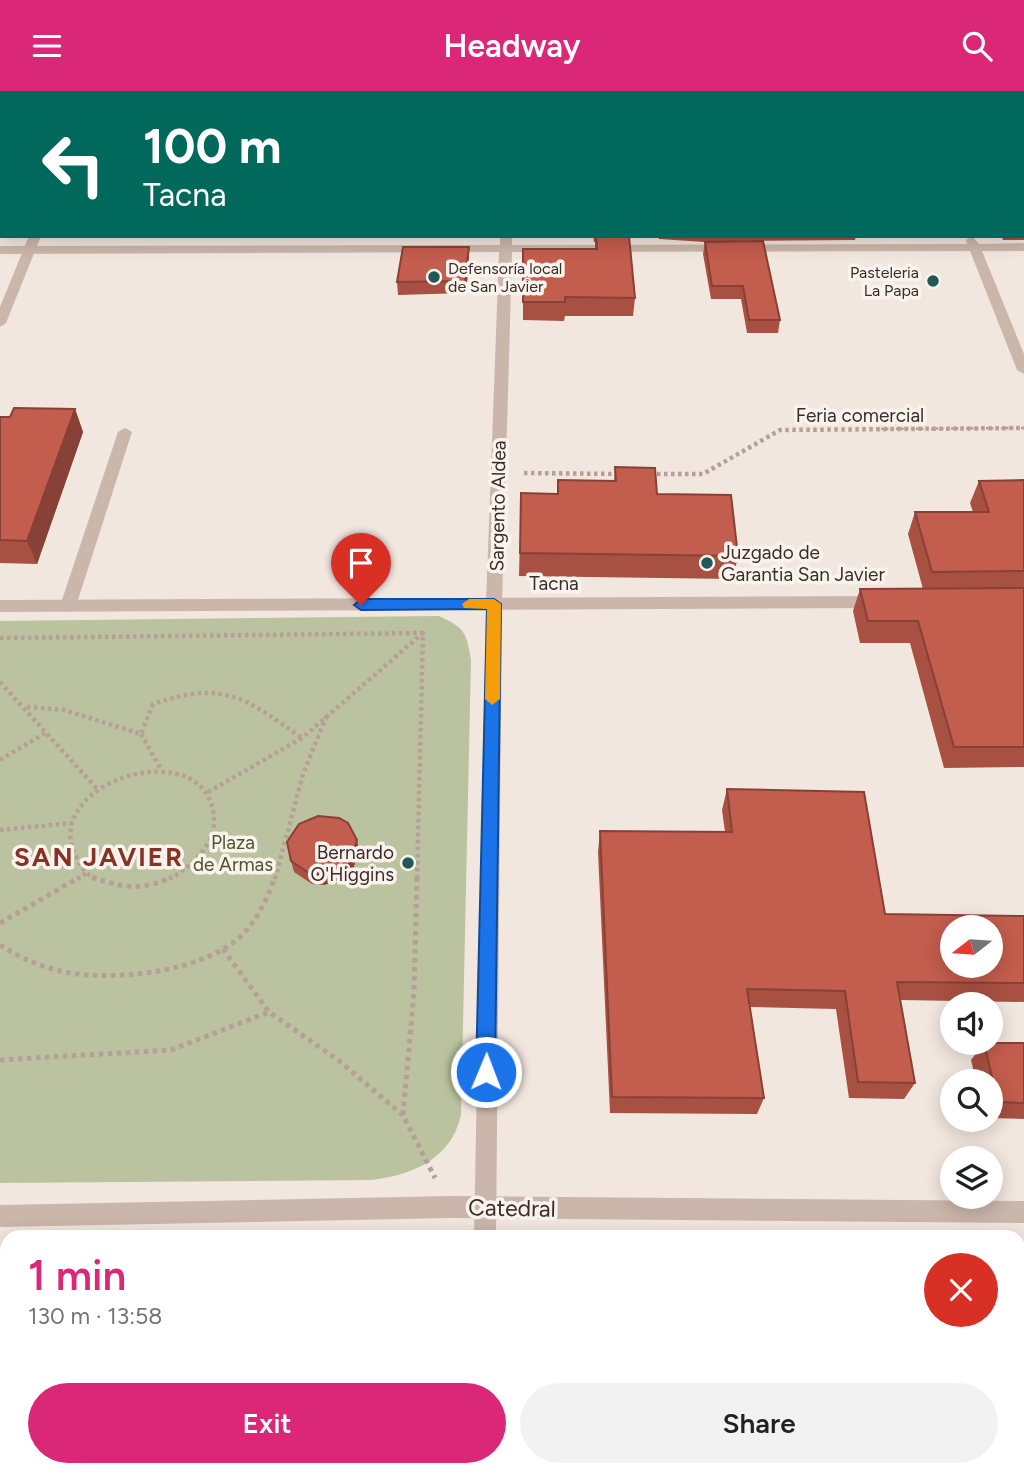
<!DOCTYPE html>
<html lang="en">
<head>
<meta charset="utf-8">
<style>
  :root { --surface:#fff; --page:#f2f2f2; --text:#202124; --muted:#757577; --accent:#db2777 }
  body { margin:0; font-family:Figtree,sans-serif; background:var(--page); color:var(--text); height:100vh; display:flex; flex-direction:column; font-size:26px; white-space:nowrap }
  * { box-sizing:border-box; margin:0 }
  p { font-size:23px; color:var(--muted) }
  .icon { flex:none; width:38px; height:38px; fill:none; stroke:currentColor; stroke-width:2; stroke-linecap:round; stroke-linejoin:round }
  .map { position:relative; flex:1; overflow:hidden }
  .side { position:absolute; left:0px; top:1139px; width:1026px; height:247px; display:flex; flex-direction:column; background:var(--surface); border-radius:21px 21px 0 0; box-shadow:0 4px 18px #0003 }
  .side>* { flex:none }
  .guide { position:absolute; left:0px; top:0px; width:1026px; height:147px; box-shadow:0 4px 18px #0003; background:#00695c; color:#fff; overflow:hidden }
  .needle { width:46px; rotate:253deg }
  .fabs { position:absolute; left:940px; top:824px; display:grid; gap:14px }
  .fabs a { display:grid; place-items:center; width:63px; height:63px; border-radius:50%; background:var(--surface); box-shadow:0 4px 18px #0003; font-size:35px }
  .pin { position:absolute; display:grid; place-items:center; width:60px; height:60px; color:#fff; margin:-72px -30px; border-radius:50% 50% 50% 0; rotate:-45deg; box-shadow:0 0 7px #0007 }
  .pin .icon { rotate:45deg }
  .me { position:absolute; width:77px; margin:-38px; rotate:1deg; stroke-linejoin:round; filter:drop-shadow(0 0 5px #0008) }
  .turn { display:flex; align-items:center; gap:24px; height:147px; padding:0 28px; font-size:32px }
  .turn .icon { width:91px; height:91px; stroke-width:2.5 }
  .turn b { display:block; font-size:49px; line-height:60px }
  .round { display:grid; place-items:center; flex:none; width:74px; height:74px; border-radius:37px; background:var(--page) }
  .overview { display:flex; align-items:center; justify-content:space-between; height:119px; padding:0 28px }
  h1 { font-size:42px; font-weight:600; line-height:52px; color:var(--accent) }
  .action { display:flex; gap:14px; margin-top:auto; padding:14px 28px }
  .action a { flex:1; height:80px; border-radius:42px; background:var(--accent); color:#fff; font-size:28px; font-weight:600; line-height:80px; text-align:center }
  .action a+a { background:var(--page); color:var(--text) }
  header { display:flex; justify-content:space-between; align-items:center; height:91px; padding:0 28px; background:var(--accent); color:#fff; font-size:32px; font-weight:600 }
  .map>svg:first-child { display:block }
</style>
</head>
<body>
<header><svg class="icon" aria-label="menu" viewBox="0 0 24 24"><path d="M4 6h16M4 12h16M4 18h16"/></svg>Headway<svg class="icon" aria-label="search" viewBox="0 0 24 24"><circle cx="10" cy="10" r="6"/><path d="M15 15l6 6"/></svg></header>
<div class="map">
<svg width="1024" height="1385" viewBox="0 0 1024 1385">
  <rect width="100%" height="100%" fill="#f2e7df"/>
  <path fill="#bac29f" d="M439,525C465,537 466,541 471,569L461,1024C451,1068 413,1084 371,1089L0,1092V530Z"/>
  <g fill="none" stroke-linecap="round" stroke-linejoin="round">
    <polyline stroke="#b6a095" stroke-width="2.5" stroke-dasharray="2.5 2.5" stroke-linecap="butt" points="876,338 1024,337"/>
    <g stroke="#b6a095" stroke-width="4.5" stroke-dasharray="3.5 3.5" stroke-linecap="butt">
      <polyline points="524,382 620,383"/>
      <polyline points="650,383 703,383 780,339 1024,337"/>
      <polyline points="0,547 423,542 417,788"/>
      <polyline points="0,591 98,699"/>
      <path d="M27,616L64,619L141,643L153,613C225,588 246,608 302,647"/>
      <polyline points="141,643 161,678"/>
      <polyline points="0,669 45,642"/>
      <polyline points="208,701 302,647 423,542"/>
      <polyline points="0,739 73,732"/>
      <polyline points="77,788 87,782"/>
      <path d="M96,788C84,783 78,771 73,759C48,685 214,641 214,731C214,756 188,778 169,788"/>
      <polyline points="275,788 303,683 327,624"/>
    </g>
    <g stroke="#b6a095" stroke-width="5" stroke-dasharray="4.5 4.5" stroke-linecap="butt">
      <path d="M92,786C121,797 143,800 172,786"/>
      <polyline points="0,832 80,786"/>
      <path d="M0,854C20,867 41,876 65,881C115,891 207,881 244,842C259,826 268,806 275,786"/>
      <polyline points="223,858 269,921 338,969 403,1024 435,1087"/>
      <polyline points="0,969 171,959 269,921"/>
      <polyline points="403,1024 414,901 417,786"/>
    </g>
    <polygon fill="#cbb6ab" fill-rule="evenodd" points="125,337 132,341 76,515 68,521 62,519 60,515 118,341"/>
    <g fill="#cbb6ab" fill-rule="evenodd">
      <polygon points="89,0 99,0 88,2"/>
      <polygon points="29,145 41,145 6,232 0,236 0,216"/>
      <polygon points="877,505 885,511 877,517 0,521 0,509"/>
      <polygon points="450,1105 1024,1110 1024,1132 450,1127 0,1136 0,1114"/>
    </g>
    <g fill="#cbb6ab" fill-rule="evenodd">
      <rect x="504" y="0" width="10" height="2"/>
      <polygon points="909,0 919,0 920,2 910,2"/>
      <polygon points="500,145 512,145 512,154 967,153 966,149 972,145 979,153 1024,152 1024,160 982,160 1024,263 1024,283 1017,279 970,160 512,161 502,513 496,1146 474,1146 486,513 499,161 0,163 0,155 500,154"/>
      <rect x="472" y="1379" width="24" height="6"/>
    </g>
  </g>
  <g fill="#a85042">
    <polygon points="928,0 1024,0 1024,149 1003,149 1001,145 1024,145 1024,2 929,2"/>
    <polygon points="593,145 629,145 635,207 633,225 565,225 564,230 523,229 523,158 595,158 595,151 594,151"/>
    <polygon points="658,145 856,145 855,149 734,150 780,229 778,242 747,242 741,208 711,208 703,163 705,151 659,148"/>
    <polygon points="469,156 469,169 466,202 398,204 397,191"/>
    <polygon points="75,318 83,341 37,473 0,472 0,326 10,326"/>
    <polygon points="615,376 657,403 738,465 733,488 519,485 521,402 558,403 614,390"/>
    <polygon points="1024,389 1024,676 944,677 910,552 860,552 853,520 860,498 923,498 908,443 915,421 973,421 970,412 979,390"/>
    <polygon points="727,698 885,823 1024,825 1024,911 900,909 915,992 904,1008 849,1007 836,918 750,916 764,1007 757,1023 610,1022 598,761 600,740 725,741 722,719"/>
    <polygon points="359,760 353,778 346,786 324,794 312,793 294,781 291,770"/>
    <polygon points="984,952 1024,952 1024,1028 990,1027 990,990 976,990 971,969"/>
  </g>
  <g fill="#884136">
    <polygon points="469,156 469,169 466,202 465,190"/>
    <polygon points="75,318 83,341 37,473 27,450"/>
    <polygon points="357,749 359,760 353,778 346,786 324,794 321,783"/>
  </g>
  <g fill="#c35d4d" stroke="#884136" stroke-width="2" fill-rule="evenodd">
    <polygon points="942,0 1024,0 1024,128 1024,2 943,2"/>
    <polygon points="596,145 629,145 635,207 565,206 565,211 523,211 523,158 597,158"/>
    <polygon points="763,150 780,229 749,229 743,195 712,195 705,151"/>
    <polygon points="403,156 469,156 465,190 397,191"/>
    <polygon points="14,317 75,318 27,450 0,449 0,326 10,326"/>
    <polygon points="615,376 655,377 657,403 731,404 738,465 520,462 521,402 558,403 558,389 616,390"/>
    <polygon points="1024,389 1024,480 932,481 915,421 989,421 979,390"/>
    <polygon points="1024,497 1024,656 954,656 918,530 868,530 860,498"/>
    <path d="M727,698L864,701L885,823L1024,825V892L897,891L915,992L858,991L845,900L747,898L764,1007L612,1006L600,740L732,741ZM952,836H990V875H952Z"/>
    <polygon points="318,725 339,727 348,732 357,749 351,767 344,775 321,783 309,782 291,770 287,751 299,733"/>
    <polygon points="984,952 1024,952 1024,1012 998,1011"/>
    <polygon points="185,1379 343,1379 348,1385 179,1385"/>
  </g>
  <polygon fill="#1a73e8" stroke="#114b97" stroke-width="2" points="361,508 494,508 501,513 495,981 492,987 486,989 479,987 476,981 487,518 361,519 354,514"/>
  <polygon fill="#f59e0b" points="469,508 494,508 501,513 500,608 492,614 485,608 487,518 464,517 462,513"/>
  <g fill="#205957" stroke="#faf2ec" stroke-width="2.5">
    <circle cx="434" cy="186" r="7"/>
    <circle cx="933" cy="190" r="7"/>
    <circle cx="707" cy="472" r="7"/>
    <circle cx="408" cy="772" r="7"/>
  </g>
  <g text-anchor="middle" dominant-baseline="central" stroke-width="7" stroke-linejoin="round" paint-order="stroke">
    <g font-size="16" fill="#392d2a" stroke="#faf2ec" text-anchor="start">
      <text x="448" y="177">Defensoría local<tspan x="448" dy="18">de San Javier</tspan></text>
      <text x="919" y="181" text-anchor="end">Pasteleria<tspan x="919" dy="18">La Papa</tspan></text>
    </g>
    <g font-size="19" fill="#392d2a" stroke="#faf2ec">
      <text x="860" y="324">Feria comercial</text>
      <text transform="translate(498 415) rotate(-89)">Sargento Aldea</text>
      <text x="554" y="492">Tacna</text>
    </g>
    <g font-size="19" fill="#392d2a" stroke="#faf2ec" text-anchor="start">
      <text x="721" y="461">Juzgado de<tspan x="721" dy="22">Garantia San Javier</tspan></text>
      <text x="394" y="761" text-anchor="end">Bernardo<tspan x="394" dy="22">O'Higgins</tspan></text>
    </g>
    <g font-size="19" fill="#4c562e" stroke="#faf2ec">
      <text x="233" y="751">Plaza<tspan x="233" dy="22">de Armas</tspan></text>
    </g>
    <g font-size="23" fill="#392d2a" stroke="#faf2ec">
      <text transform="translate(512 1117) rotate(1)">Catedral</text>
    </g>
    <g font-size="26" font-weight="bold" letter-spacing="2" fill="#863225" stroke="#faf2ec">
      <text x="99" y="766">SAN JAVIER</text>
    </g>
  </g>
</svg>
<div class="fabs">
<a><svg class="needle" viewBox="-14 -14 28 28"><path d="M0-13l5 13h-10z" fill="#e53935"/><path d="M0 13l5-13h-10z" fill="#757577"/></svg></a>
<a><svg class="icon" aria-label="sound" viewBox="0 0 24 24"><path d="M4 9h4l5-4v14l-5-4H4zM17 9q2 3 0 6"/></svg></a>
<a><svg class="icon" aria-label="search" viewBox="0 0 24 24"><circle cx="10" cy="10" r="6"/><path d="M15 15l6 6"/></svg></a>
<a><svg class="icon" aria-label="layers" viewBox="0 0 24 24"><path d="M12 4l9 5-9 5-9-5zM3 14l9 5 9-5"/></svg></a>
</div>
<div class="pin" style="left:361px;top:514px;background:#d93025"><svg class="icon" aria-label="arrive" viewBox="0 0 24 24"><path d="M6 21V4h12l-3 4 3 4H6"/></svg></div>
<svg class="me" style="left:486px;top:981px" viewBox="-20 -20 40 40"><circle r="17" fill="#1a73e8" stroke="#fff" stroke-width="3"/><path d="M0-11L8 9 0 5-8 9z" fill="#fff"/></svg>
<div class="guide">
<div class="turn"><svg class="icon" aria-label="left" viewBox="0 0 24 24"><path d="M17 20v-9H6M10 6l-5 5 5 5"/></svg><div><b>100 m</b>Tacna</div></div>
</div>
<section class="side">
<div class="overview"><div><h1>1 min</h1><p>130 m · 13:58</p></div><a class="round" style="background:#d93025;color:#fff"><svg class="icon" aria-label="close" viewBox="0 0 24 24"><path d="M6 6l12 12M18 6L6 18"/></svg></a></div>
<div class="action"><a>Exit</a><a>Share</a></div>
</section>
</div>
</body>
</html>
